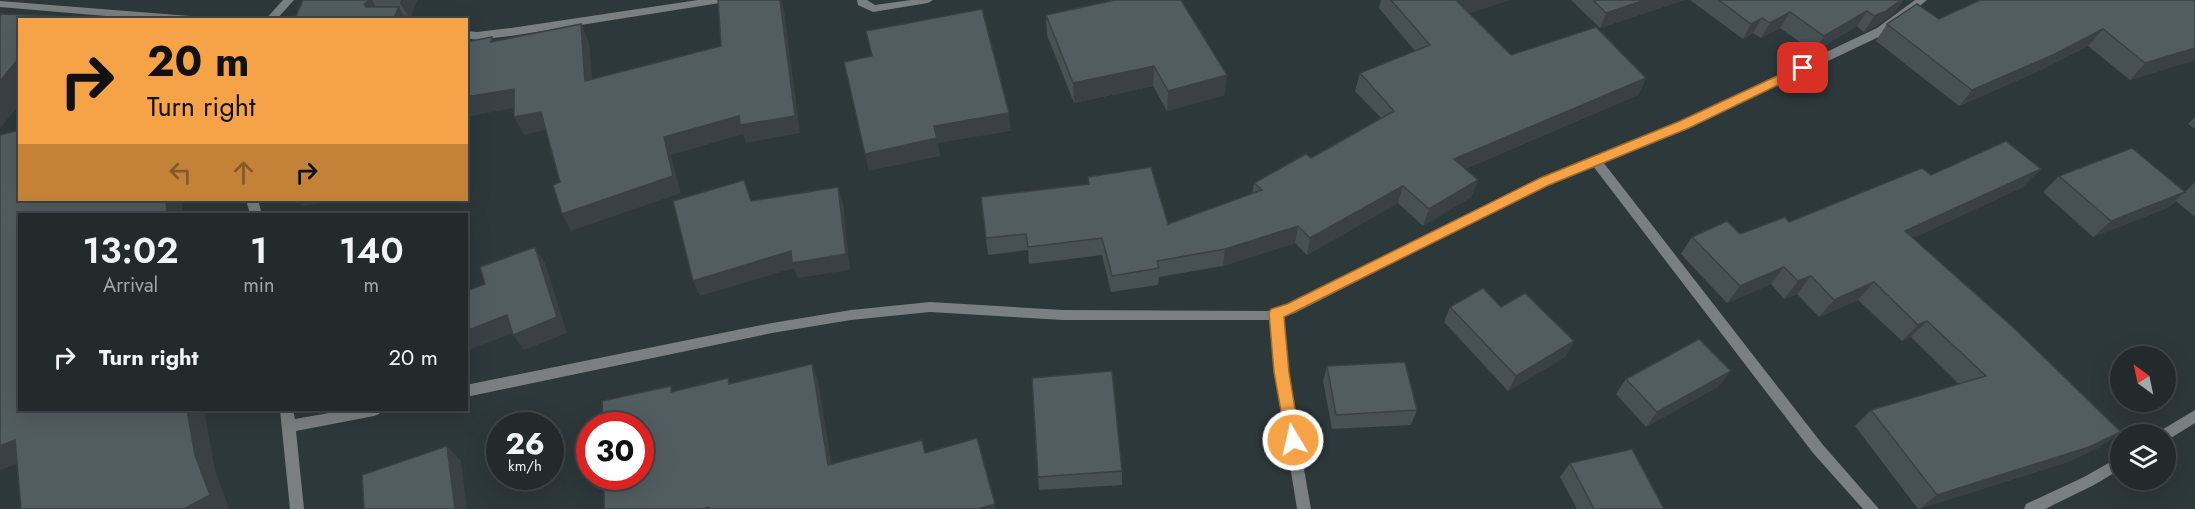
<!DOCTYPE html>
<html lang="en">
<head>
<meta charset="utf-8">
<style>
  :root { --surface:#222a2c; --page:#2a3234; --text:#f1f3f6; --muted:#a2a7a9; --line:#3f4648 }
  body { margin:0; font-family:Jost,sans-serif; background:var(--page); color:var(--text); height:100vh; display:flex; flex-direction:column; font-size:22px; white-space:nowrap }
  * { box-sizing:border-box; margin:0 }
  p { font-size:20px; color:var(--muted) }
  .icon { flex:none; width:33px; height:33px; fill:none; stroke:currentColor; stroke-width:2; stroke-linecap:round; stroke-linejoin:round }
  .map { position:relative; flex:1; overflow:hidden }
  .panel { position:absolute; left:18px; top:213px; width:450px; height:198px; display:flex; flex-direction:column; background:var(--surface); border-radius:0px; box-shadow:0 6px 24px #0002,0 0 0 2px var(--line) }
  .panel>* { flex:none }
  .hud { position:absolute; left:18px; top:18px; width:450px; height:183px; border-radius:0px; box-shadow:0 6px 24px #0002,0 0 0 2px var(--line); background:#f5a346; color:#111; overflow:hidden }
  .needle { width:39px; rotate:327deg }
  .fabs { position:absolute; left:2110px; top:346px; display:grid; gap:12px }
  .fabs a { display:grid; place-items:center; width:66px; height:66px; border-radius:50%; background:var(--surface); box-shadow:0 6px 24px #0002,0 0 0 2px var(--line); font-size:30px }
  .speed { position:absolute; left:486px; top:412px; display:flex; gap:12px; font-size:30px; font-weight:700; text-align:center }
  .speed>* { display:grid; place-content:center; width:78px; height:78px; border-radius:50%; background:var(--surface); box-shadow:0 6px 24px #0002,0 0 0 2px var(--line); line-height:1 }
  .speed small { font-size:15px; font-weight:400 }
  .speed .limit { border:9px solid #d22; background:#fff; color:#111 }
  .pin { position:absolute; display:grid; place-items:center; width:51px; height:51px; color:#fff; margin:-26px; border-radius:12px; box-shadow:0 3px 9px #0006 }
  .me { position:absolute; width:66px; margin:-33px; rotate:351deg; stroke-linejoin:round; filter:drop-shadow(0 0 4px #0008) }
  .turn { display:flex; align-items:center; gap:21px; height:126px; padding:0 30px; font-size:27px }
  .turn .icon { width:78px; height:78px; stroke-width:2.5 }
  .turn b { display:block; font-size:42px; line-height:51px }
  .lanes { display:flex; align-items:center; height:57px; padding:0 30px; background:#0003; justify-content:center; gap:30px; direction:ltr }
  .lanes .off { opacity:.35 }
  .eta { display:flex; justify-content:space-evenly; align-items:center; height:102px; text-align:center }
  .eta b { font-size:36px; font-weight:600; line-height:42px }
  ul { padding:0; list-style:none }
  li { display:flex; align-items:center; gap:18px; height:84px; padding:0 30px }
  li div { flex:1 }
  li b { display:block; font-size:22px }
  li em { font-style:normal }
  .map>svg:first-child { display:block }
</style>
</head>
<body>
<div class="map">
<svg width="2195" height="509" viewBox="0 0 2195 509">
  <rect width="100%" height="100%" fill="#2d383a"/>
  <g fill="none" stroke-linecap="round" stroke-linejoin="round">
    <g fill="#7a7f81" fill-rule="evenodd">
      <polygon points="283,0 294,0 276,20 265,20"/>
      <polygon points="698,0 725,0 720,3 511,36 477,40 466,38 466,31 477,32 511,28"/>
      <polygon points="857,0 867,0 875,5 911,0 933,0 928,3 873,12 858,5"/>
      <polygon points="1915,0 1927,0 1885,34 1689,127 1603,162 1823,445 1879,509 1863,509 1813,453 1593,166 1548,184 1295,313 1283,317 1287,372 1311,509 1297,509 1275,372 1270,320 1063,320 930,312 851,320 772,333 466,397 466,385 772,323 851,310 930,302 1063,310 1268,311 1287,305 1540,178 1681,121 1877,28"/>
      <polygon points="0,1 203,17 208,20 153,20 0,7"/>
      <polygon points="246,200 258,200 262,214 250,214"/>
      <polygon points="280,410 293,410 295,419 346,410 381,410 379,414 374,416 296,431 304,509 290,509"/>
      <polygon points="2195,410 2195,423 2166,441 2166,435 2158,435 2160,431"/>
      <polygon points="2121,456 2121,469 2094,485 2045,509 2024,509 2026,504 2084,477"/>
    </g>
  </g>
  <g fill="#475053">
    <polygon points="303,0 417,0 410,19 404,15 406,20"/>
    <polygon points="1112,0 1181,0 1225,95 1167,111 1153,86 1074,103 1047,35 1046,15 1112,1"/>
    <polygon points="1381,0 1510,0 1469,13 1511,55 1646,78 1638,95 1465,169 1478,180 1471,197 1423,226 1398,203 1307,255 1295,243 1223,266 1159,277 1158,285 1111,292 1102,255 1029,264 1028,250 988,255 981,197 1088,184 1088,177 1168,224 1252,194 1254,183 1311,158 1381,118 1355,91 1360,73 1415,51 1379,8"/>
    <polygon points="1571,0 1684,0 1600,28"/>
    <polygon points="1690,0 1903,0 1894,13 1876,26 1864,32 1857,26 1814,52 1780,28 1761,38 1753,33 1743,39"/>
    <polygon points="2195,0 2195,60 2130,80 2088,46 2041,70 1959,106 1876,41 1887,24 1939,19"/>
    <polygon points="2195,117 2195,129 2188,124"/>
    <polygon points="1931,175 2023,187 1913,238 2100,447 2068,462 1918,509 1855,426 1871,410 1959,384 1911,337 1902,341 1858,300 1819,317 1797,294 1784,299 1771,284 1727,303 1681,254 1692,237 1740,234 1789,222"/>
    <polygon points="2059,176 2185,192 2195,182 2195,217 2176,201 2167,208 2093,237 2043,192"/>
    <polygon points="1450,307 1574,341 1565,357 1508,391 1444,322"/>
    <polygon points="1327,366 1417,410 1411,425 1332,429 1323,381"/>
    <polygon points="1626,379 1719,386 1646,427 1616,394"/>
    <polygon points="1570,463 1664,509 1577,509 1560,477"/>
    <polygon points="1122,471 1122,485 1039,490 1038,477"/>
  </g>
  <g fill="#394144">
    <polygon points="370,0 372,0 381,15 374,20 364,4"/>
    <polygon points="401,0 417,0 410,19 400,3"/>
    <polygon points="780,0 781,0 784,9 800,133 746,143 743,134 671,155 681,193 571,231 562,214 664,137"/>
    <polygon points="1460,0 1510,0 1452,19 1457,1"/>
    <polygon points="1645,0 1684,0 1600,28 1606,13"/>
    <polygon points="1901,0 1903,0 1894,13 1876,26 1864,32 1874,16"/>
    <polygon points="399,7 406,20 393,20"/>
    <polygon points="1867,11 1857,26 1814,52 1824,36"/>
    <polygon points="1790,12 1780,28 1761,38 1770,23"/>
    <polygon points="1762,18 1753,33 1743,39 1751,24"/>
    <polygon points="581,24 589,42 594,99 585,81"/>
    <polygon points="2103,29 2088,46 2041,70 1959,106 1972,90"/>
    <polygon points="2195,48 2195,60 2130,80 2145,63"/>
    <polygon points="20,57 20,104 0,128 0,81"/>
    <polygon points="1154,66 1153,86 1074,103 1073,83"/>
    <polygon points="1227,75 1225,95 1167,111 1168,91"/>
    <polygon points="1646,78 1638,95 1448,176 1454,159"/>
    <polygon points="514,89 523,106 466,117 466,97"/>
    <polygon points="541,112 550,129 524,135 514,117"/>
    <polygon points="1009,113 1011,131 938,143 940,156 869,171 865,154 934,126"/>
    <polygon points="2041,169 2023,187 1890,249 1905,231"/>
    <polygon points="1478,180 1471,197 1423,226 1429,209"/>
    <polygon points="1403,186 1398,203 1307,255 1310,238"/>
    <polygon points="838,187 843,203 850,270 798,278 794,268 700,296 693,281"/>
    <polygon points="2185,192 2167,208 2093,237 2111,221"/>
    <polygon points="166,200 182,200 183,214 167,214"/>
    <polygon points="297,200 343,200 302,206"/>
    <polygon points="1298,226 1295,243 1223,266 1225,249"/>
    <polygon points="535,247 545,263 567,333 524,350 513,335"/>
    <polygon points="1784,267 1771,284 1727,303 1740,286"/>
    <polygon points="1811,276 1797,294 1784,299 1798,281"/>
    <polygon points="1874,282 1858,300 1819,317 1834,300"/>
    <polygon points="507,315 518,331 466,351 466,331"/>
    <polygon points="1927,321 1911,337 1902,341 1918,325"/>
    <polygon points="1574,341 1565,357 1508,391 1516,376"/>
    <polygon points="812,364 818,380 834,479 828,465"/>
    <polygon points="1731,371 1719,386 1646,427 1657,412"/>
    <polygon points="187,410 204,410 215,470 229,509 184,509 195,455"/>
    <polygon points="2121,432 2100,447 2068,462 1919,509 1937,495"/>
    <polygon points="15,440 39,456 0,470 0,446"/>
    <polygon points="447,446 461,461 467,509 455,509"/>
    <polygon points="995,504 996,509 978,509"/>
  </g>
  <g fill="#525d61" stroke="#394144" stroke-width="1.5">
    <polygon points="303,0 370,0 364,4 366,7 399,7 393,20 294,20"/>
    <polygon points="718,0 780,0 795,116 740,125 739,116 664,137 673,176 562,214 553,185 560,182 541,112 514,117 514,89 466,97 466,42 492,37 491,42 581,24 585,81 721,46"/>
    <polygon points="1115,0 1181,0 1227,75 1168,91 1154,66 1073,83 1046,15"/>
    <polygon points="1391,0 1460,0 1457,1 1511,55 1596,27 1646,78 1454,159 1478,180 1429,209 1403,186 1310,238 1298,226 1225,249 1157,261 1159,268 1112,276 1102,238 1028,247 1026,234 986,238 981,197 1089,184 1088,177 1151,167 1168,224 1262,190 1254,183 1306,154 1311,158 1394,111 1360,73 1430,45"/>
    <polygon points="1593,0 1645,0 1606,13"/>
    <polygon points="1719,0 1901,0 1886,11 1874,16 1867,11 1824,36 1790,12 1770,23 1762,18 1751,24"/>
    <polygon points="1980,0 2195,0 2195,48 2145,63 2103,29 2055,54 1972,90 1887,24 1917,4 1939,19"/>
    <polygon points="982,9 1009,113 934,126 937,138 865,154 844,62 872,56 866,31"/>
    <polygon points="0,14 54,16 51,20 20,20 20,57 0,81"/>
    <polygon points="20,130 20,200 166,200 167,214 20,214 20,410 187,410 195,455 210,495 184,509 21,509 15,440 0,446 0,135"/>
    <polygon points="2006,141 2041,169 1905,231 2014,328 2121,432 2089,447 1937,495 1871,410 1986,376 1927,321 1918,325 1874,282 1834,300 1811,276 1798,281 1784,267 1740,286 1692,237 1727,221 1740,234 1785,217 1789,222 1922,168 1931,175"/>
    <polygon points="2132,148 2185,192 2111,221 2059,176"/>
    <polygon points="744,180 751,201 838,187 846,254 792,263 791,251 693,281 673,201"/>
    <polygon points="535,247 557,317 513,335 507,315 466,331 466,291 485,284 480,267"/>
    <polygon points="1483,288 1501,307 1525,293 1574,341 1516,376 1450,307"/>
    <polygon points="1699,339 1731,371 1657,412 1626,379"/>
    <polygon points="1405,362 1417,410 1336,415 1327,366"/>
    <polygon points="812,364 828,465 922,440 925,453 977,438 995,504 978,509 709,509 709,507 702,509 604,509 604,477 640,477 640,426 603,426 602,401 671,386 671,392 728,378 729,384"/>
    <polygon points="1112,371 1122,471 1038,477 1032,378"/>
    <polygon points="447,446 455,509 364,509 362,475"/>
    <polygon points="1632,449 1664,509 1594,509 1570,463"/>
  </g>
  <polygon fill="#f5a346" stroke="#9f6a2e" stroke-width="1.5" points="1803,64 1807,65 1807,71 1689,128 1549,185 1284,317 1289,372 1300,440 1293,447 1287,445 1274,372 1269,313 1271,309 1287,304 1540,178 1680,121"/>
</svg>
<div class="fabs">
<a><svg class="needle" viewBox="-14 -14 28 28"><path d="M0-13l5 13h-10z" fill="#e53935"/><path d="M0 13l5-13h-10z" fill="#a2a7a9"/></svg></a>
<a><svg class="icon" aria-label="layers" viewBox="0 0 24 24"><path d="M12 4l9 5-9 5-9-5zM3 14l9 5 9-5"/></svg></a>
</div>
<div class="speed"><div>26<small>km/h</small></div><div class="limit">30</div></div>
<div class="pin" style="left:1803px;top:68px;background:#d93025"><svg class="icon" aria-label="arrive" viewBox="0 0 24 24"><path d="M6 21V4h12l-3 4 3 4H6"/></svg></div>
<svg class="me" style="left:1293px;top:440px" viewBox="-20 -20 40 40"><circle r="17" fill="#f5a346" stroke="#fff" stroke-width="3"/><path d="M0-11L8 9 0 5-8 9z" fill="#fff"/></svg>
<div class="hud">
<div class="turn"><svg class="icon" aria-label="right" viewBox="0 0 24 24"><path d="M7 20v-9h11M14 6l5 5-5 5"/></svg><div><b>20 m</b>Turn right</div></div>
<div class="lanes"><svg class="icon off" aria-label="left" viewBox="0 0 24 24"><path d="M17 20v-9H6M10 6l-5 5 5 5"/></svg><svg class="icon off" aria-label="ahead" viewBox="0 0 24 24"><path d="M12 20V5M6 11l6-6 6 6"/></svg><svg class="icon" aria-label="right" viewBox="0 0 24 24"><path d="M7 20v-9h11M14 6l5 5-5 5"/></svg></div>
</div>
<section class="panel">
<div class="eta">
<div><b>13:02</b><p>Arrival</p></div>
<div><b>1</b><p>min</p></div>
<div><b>140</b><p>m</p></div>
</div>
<ul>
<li><svg class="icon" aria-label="right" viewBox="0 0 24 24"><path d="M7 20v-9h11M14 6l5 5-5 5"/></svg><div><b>Turn right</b></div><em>20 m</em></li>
</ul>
</section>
</div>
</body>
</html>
